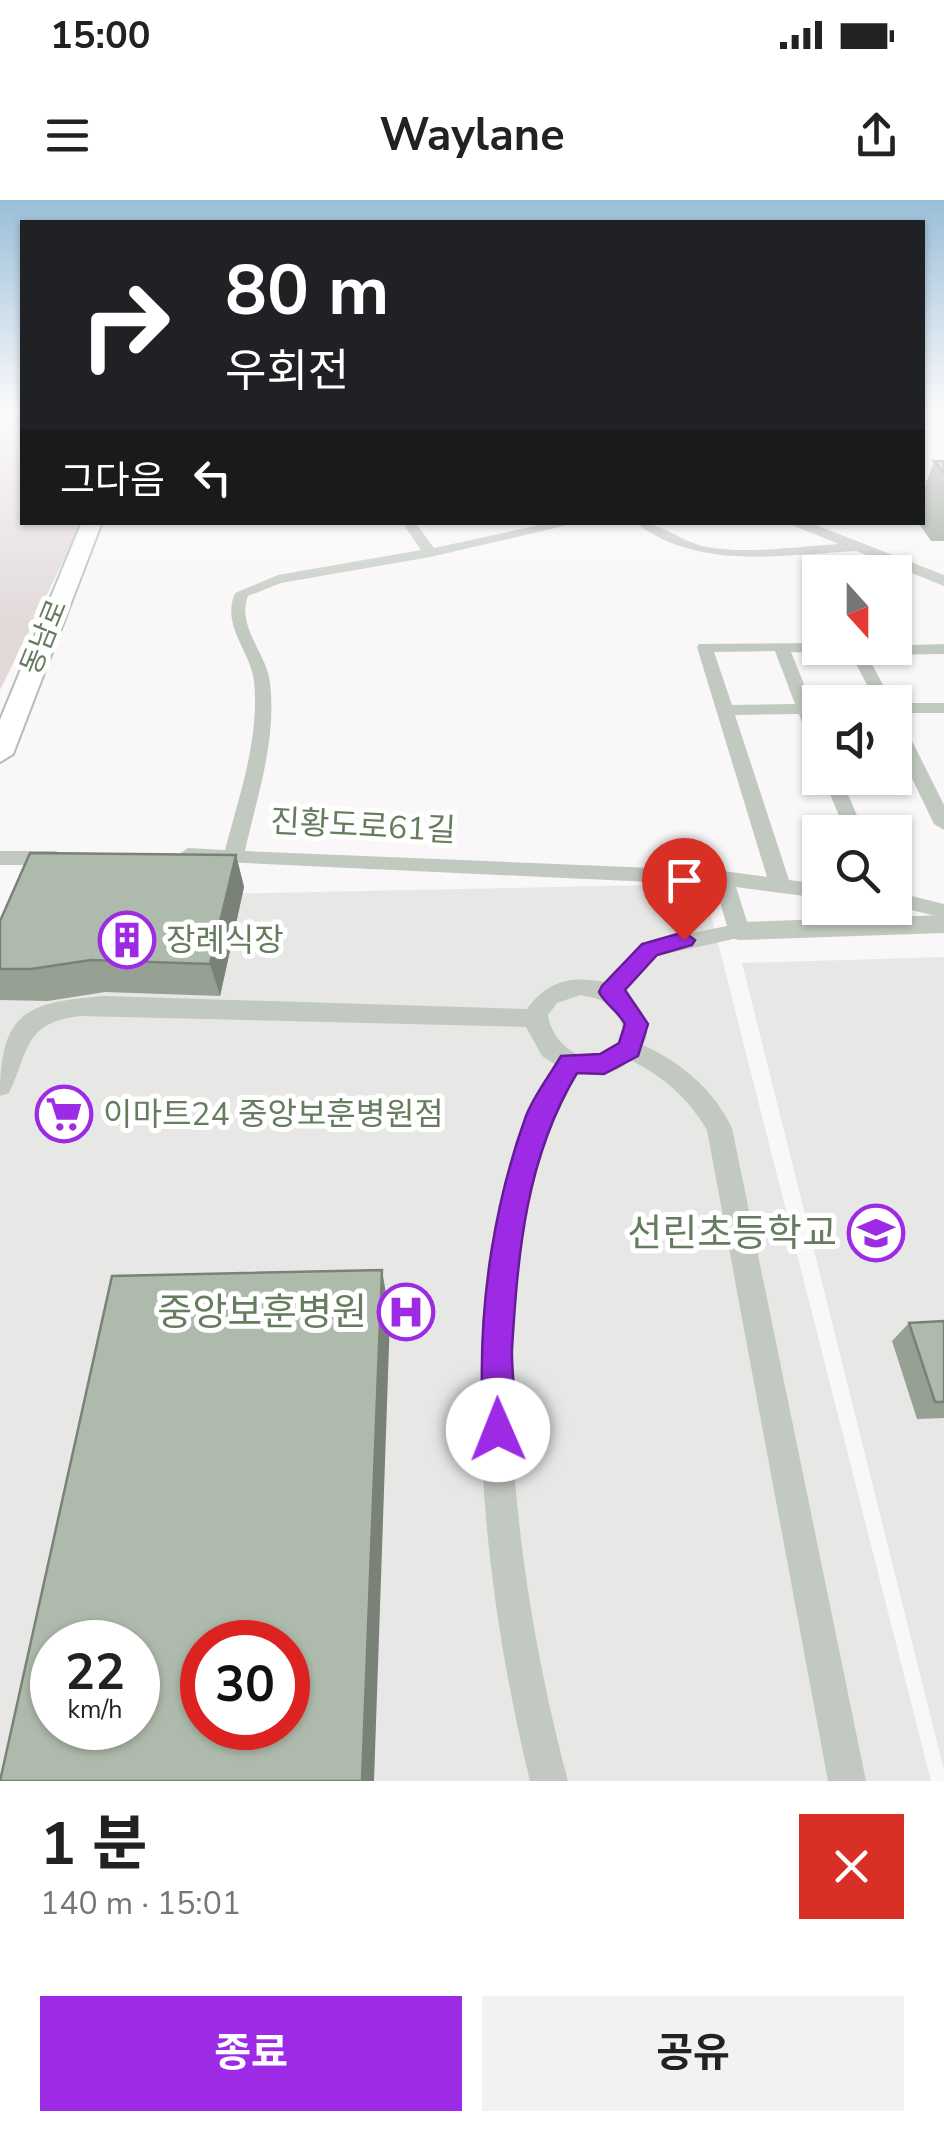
<!DOCTYPE html>
<html lang="ko">
<head>
<meta charset="utf-8">
<style>
  :root { --surface:#fff; --page:#f2f2f2; --text:#222; --muted:#767676; --accent:#9d2be6 }
  body { margin:0; font-family:"Nunito Sans","Noto Sans KR",sans-serif; background:var(--page); color:var(--text); height:100vh; display:flex; flex-direction:column; font-size:38px; white-space:nowrap }
  * { box-sizing:border-box; margin:0 }
  p { font-size:32px; color:var(--muted) }
  .icon { flex:none; width:55px; height:55px; fill:none; stroke:currentColor; stroke-width:2; stroke-linecap:round; stroke-linejoin:round }
  .map { position:relative; height:1581px; overflow:hidden }
  .drawer { display:flex; flex-direction:column; background:var(--surface); flex:1 }
  .drawer>* { flex:none }
  .top-card { position:absolute; left:20px; top:20px; width:905px; height:305px; border-radius:0px; box-shadow:0 2px 8px #0004; background:#202124; color:#fff; overflow:hidden }
  .needle { width:65px; rotate:159deg }
  .tools { position:absolute; left:802px; top:355px; display:grid; gap:20px }
  .tools a { display:grid; place-items:center; width:110px; height:110px; border-radius:0px; background:var(--surface); box-shadow:0 2px 8px #0004; font-size:50px }
  .speed { position:absolute; left:30px; top:1420px; display:flex; gap:20px; font-size:50px; font-weight:700; text-align:center }
  .speed>* { display:grid; place-content:center; width:130px; height:130px; border-radius:50%; background:var(--surface); box-shadow:0 2px 8px #0004; line-height:1 }
  .speed small { font-size:25px; font-weight:400 }
  .speed .limit { border:15px solid #d22; background:#fff; color:#111 }
  .pin { position:absolute; display:grid; place-items:center; width:85px; height:85px; color:#fff; margin:-102px -42px; border-radius:50% 50% 50% 0; rotate:-45deg; box-shadow:0 0 10px #0007 }
  .pin .icon { rotate:45deg }
  .me { position:absolute; width:110px; margin:-55px; rotate:359deg; stroke-linejoin:round; filter:drop-shadow(0 0 8px #0008) }
  .turn { display:flex; align-items:center; gap:35px; height:210px; padding:0 40px; font-size:45px }
  .turn .icon { width:130px; height:130px; stroke-width:2.5 }
  .turn b { display:block; font-size:70px; line-height:85px }
  .then { display:flex; align-items:center; height:95px; padding:0 40px; background:#0003; gap:20px; font-size:38px }
  .round { display:grid; place-items:center; flex:none; width:105px; height:105px; border-radius:0px; background:var(--page) }
  .overview { display:flex; align-items:center; justify-content:space-between; height:170px; padding:0 40px }
  h1 { font-size:60px; font-weight:700; line-height:75px }
  .primary-button { display:flex; gap:20px; margin-top:auto; padding:20px 40px }
  .primary-button a { flex:1; height:115px; border-radius:0px; background:var(--accent); color:#fff; font-size:40px; font-weight:700; line-height:115px; text-align:center }
  .primary-button a+a { background:var(--page); color:var(--text) }
  .status { display:flex; justify-content:space-between; align-items:center; height:70px; padding:0 50px; background:var(--surface); direction:ltr }
  .status svg { height:28px; fill:currentColor }
  header { display:flex; justify-content:space-between; align-items:center; height:130px; padding:0 40px; background:var(--surface); font-size:45px; font-weight:700 }
  .map>svg:first-child { display:block }
</style>
</head>
<body>
<div class="status"><b>15:00</b><svg viewBox="0 0 49 12"><path d="M0 12V9h3v3zM5 12V6h3v6zM10 12V3h3v9zM15 12V0h3v12zM26 1h20v11H26zM47 4h2v5h-2z"/></svg></div>
<header><svg class="icon" aria-label="menu" viewBox="0 0 24 24"><path d="M4 6h16M4 12h16M4 18h16"/></svg>Waylane<svg class="icon" aria-label="share" viewBox="0 0 24 24"><path d="M12 15V3M7 8l5-5 5 5M5 13v7h14v-7"/></svg></header>
<div class="map">
<svg width="944" height="1581" viewBox="0 0 944 1581">
  <rect width="100%" height="100%" fill="#f9f7f8"/>
  <g fill="#e7e8e6" fill-rule="evenodd">
    <path d="M703,684L931,1581H0V782L31,698ZM52,1442H138V1528H52ZM202,1442H288V1528H202Z"/>
    <polygon points="944,757 944,1570 742,763"/>
  </g>
  <polygon fill="#e1d8d8" points="0,210 22,210 22,322 82,323 0,490"/>
  <g fill="none" stroke-linecap="round" stroke-linejoin="round">
    <g stroke="#b4beb2" stroke-width="4">
      <g id="secondary">
        <rect x="922" y="282" width="22" height="12"/>
        <polygon points="82,322 102,322 13,554 0,562 0,520"/>
      </g>
    </g>
    <g fill="#c2c9c0" fill-rule="evenodd">
      <path d="M402,322H415L434,348L553,322H581L430,357L281,383L248,396C236,427 267,453 270,483C277,540 257,596 245,651L723,671L767,677L697,447L699,444L820,443V448L944,444V454L867,455L892,502H876L851,454L791,452L812,504L820,505V513L816,514L820,525V553L811,548L799,514L735,515L789,680L820,684V698L736,687L750,731L747,736L657,756L624,791C639,805 655,824 643,845C682,863 713,889 732,928L866,1581H828L707,930C688,898 663,876 630,860C617,875 594,877 577,873C568,888 556,903 550,919C479,1113 516,1386 568,1581H530C485,1396 456,1154 510,969C516,950 520,929 528,911C535,895 547,880 556,865L542,856L526,827L80,816C23,823 30,850 9,893L0,896C0,812 26,802 105,796L527,809C548,780 572,776 605,782L642,743L727,726L715,685L181,660L178,655L188,648L225,650C239,596 260,538 254,481C250,450 221,426 235,393L278,375L421,350ZM775,451L795,504L732,505L714,452ZM580,795C608,800 619,805 624,835C619,840 613,849 607,853C580,868 551,840 548,815L557,803Z"/>
      <path d="M634,322C662,322 680,342 707,347C750,355 810,345 855,343L862,347L855,351C778,355 700,371 634,322Z"/>
      <rect x="895" y="503" width="49" height="10"/>
      <polygon points="895,520 904,525 944,605 944,630 934,624 895,543"/>
      <polygon points="823,578 841,578 864,632 846,632"/>
      <polygon points="0,651 56,651 66,658 56,665 0,665"/>
      <polygon points="895,692 944,704 944,718 895,706"/>
    </g>
    <g fill="#c2c9c0" fill-rule="evenodd">
      <polygon points="784,322 808,322 944,375 944,386"/>
      <polygon points="944,715 944,733 739,740 730,738 726,731 730,724 739,722"/>
    </g>
    <use href="#secondary" fill="#fff" fill-rule="evenodd"/>
  </g>
  <g fill="#96a093">
    <polygon points="934,261 944,261 944,341 931,341 918,322 922,322 922,295"/>
    <polygon points="236,655 244,687 220,796 105,792 48,801 0,800 0,721"/>
    <polygon points="944,1121 944,1218 917,1219 892,1141 909,1123"/>
  </g>
  <g fill="#7a8278">
    <polygon points="236,655 244,687 220,796 210,764"/>
    <polygon points="382,1070 390,1117 374,1581 362,1581"/>
  </g>
  <g fill="#aebaab" stroke="#7a8278" stroke-width="2.5" fill-rule="evenodd">
    <polygon points="934,261 944,261 944,273"/>
    <polygon points="30,653 236,655 210,764 91,760 31,769 0,769 0,721"/>
    <path d="M382,1070L362,1581H0L112,1076ZM52,1442H138V1528H52ZM202,1442H288V1528H202Z"/>
    <polygon points="944,1121 944,1202 935,1202 909,1123"/>
  </g>
  <linearGradient id="sky" x2="0" y2="1"><stop stop-color="#9abed8"/><stop offset="0.49" stop-color="#fcfbfc"/><stop offset="1" stop-color="#fcfbfc" stop-opacity="0"/></linearGradient>
  <rect width="944" height="432" fill="url(#sky)"/>
  <path fill="#9d2be6" stroke="#661c96" stroke-width="2.5" d="M684,732L695,740L692,745L657,755L625,790L648,824L638,856L604,874L577,873C526,958 518,1051 512,1149C511,1177 520,1214 509,1241L498,1245L487,1241C480,1224 482,1206 482,1188C480,1097 495,1001 526,916C534,895 550,875 561,856L600,854L619,843L625,824C618,811 605,804 599,792L602,786L642,744Z"/>
  <defs>
    <g id="building-ring" transform="scale(2.875)"><circle r="9.5" fill="#fff" stroke="#9d2be6" stroke-width="1.5"/><path d="M-4-6H4V6H1V3H-1V6H-4ZM-2.5-4.3h1.7v1.8h-1.7ZM.8-4.3h1.7v1.8H.8ZM-2.5-1h1.7V.8h-1.7ZM.8-1h1.7V.8H.8Z" fill="#9d2be6"/></g>
    <g id="supermarket-ring" transform="scale(2.875)"><circle r="9.5" fill="#fff" stroke="#9d2be6" stroke-width="1.5"/><path d="M-6-5.5h2.5l.6 2H6L4.5 2H-2.5L-4.4-4H-6ZM-1.5 3.2a1.3 1.3 0 1 0 .1 0ZM3 3.2a1.3 1.3 0 1 0 .1 0Z" fill="#9d2be6"/></g>
    <g id="school-ring" transform="scale(2.875)"><circle r="9.5" fill="#fff" stroke="#9d2be6" stroke-width="1.5"/><path d="M0-5L7-2L0 1L-7-2ZM-4 1L0 2.5L4 1V4Q0 6-4 4Z" fill="#9d2be6"/></g>
    <g id="hospital-ring" transform="scale(2.875)"><circle r="9.5" fill="#fff" stroke="#9d2be6" stroke-width="1.5"/><path d="M-5-5h3v3.5h4V-5h3V5h-3V1.5h-4V5h-3Z" fill="#9d2be6"/></g>
  </defs>
  <g fill-rule="evenodd">
    <use href="#building-ring" x="127" y="740"/>
    <use href="#supermarket-ring" x="64" y="914"/>
    <use href="#school-ring" x="876" y="1033"/>
    <use href="#hospital-ring" x="406" y="1112"/>
  </g>
  <g text-anchor="middle" dominant-baseline="central" stroke-width="10" stroke-linejoin="round" paint-order="stroke">
    <g font-size="28" fill="#657c5f" stroke="#fff">
      <text transform="translate(44 437) rotate(-68)">동남로</text>
    </g>
    <g font-size="32" fill="#657c5f" stroke="#fff">
      <text transform="translate(363 626) rotate(3)">진황도로61길</text>
    </g>
    <g font-size="32" fill="#657c5f" stroke="#fff" text-anchor="start">
      <text x="166" y="740">장례식장</text>
      <text x="103" y="914">이마트24 중앙보훈병원점</text>
    </g>
    <g font-size="38" fill="#657c5f" stroke="#fff" text-anchor="end">
      <text x="837" y="1033">선린초등학교</text>
      <text x="367" y="1112">중앙보훈병원</text>
    </g>
  </g>
</svg>
<div class="tools">
<a><svg class="needle" viewBox="-14 -14 28 28"><path d="M0-13l5 13h-10z" fill="#e53935"/><path d="M0 13l5-13h-10z" fill="#767676"/></svg></a>
<a><svg class="icon" aria-label="sound" viewBox="0 0 24 24"><path d="M4 9h4l5-4v14l-5-4H4zM17 9q2 3 0 6"/></svg></a>
<a><svg class="icon" aria-label="search" viewBox="0 0 24 24"><circle cx="10" cy="10" r="6"/><path d="M15 15l6 6"/></svg></a>
</div>
<div class="speed"><div>22<small>km/h</small></div><div class="limit">30</div></div>
<div class="pin" style="left:684px;top:740px;background:#d93025"><svg class="icon" aria-label="arrive" viewBox="0 0 24 24"><path d="M6 21V4h12l-3 4 3 4H6"/></svg></div>
<svg class="me" style="left:498px;top:1230px" viewBox="-20 -20 40 40"><circle r="19" fill="#fff"/><path d="M0-13L10 11 0 6-10 11z" fill="#9d2be6"/></svg>
<div class="top-card">
<div class="turn"><svg class="icon" aria-label="right" viewBox="0 0 24 24"><path d="M7 20v-9h11M14 6l5 5-5 5"/></svg><div><b>80 m</b>우회전</div></div>
<div class="then">그다음<svg class="icon" aria-label="left" viewBox="0 0 24 24"><path d="M17 20v-9H6M10 6l-5 5 5 5"/></svg></div>
</div>
</div>
<section class="drawer">
<div class="overview"><div><h1>1 분</h1><p>140 m · 15:01</p></div><a class="round" style="background:#d93025;color:#fff"><svg class="icon" aria-label="close" viewBox="0 0 24 24"><path d="M6 6l12 12M18 6L6 18"/></svg></a></div>
<div class="primary-button"><a>종료</a><a>공유</a></div>
</section>
</body>
</html>
